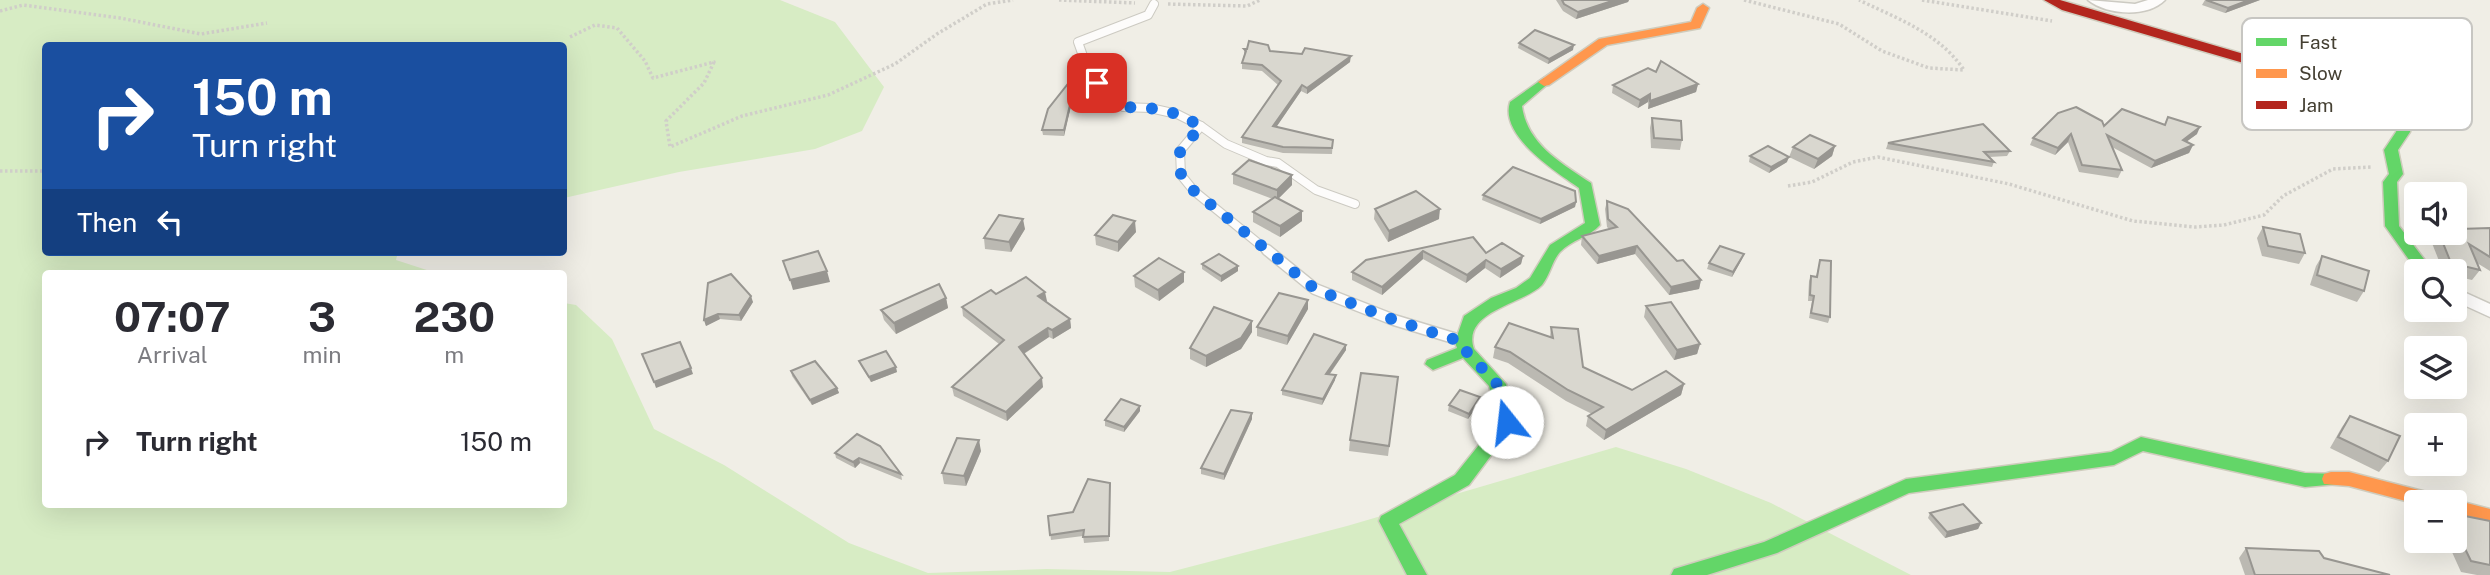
<!DOCTYPE html>
<html lang="en">
<head>
<meta charset="utf-8">
<style>
  :root { --surface:#fff; --page:#f2f2f3; --text:#2b2b33; --muted:#7c7c81 }
  body { margin:0; font-family:"Public Sans",sans-serif; background:var(--page); color:var(--text); height:100vh; display:flex; flex-direction:column; font-size:26px; white-space:nowrap }
  * { box-sizing:border-box; margin:0 }
  p { font-size:23px; color:var(--muted) }
  .icon { flex:none; width:38px; height:38px; fill:none; stroke:currentColor; stroke-width:2; stroke-linecap:round; stroke-linejoin:round }
  .map { position:relative; flex:1; overflow:hidden }
  .side { position:absolute; left:42px; top:270px; width:525px; height:238px; display:flex; flex-direction:column; background:var(--surface); border-radius:7px; box-shadow:0 7px 28px #0002 }
  .side>* { flex:none }
  .banner { position:absolute; left:42px; top:42px; width:525px; height:214px; border-radius:7px; box-shadow:0 7px 28px #0002; background:#1a4fa0; color:#fff; overflow:hidden }
  .controls { position:absolute; left:2404px; top:182px; display:grid; gap:14px }
  .controls a { display:grid; place-items:center; width:63px; height:63px; border-radius:7px; background:var(--surface); box-shadow:0 7px 28px #0002; font-size:35px }
  .pin { position:absolute; display:grid; place-items:center; width:60px; height:60px; color:#fff; margin:-30px; border-radius:14px; box-shadow:0 4px 10px #0006 }
  .me { position:absolute; width:77px; margin:-38px; rotate:344deg; stroke-linejoin:round; filter:drop-shadow(0 0 5px #0008) }
  .turn { display:flex; align-items:center; gap:24px; height:147px; padding:0 35px; font-size:32px }
  .turn .icon { width:91px; height:91px; stroke-width:2.5 }
  .turn b { display:block; font-size:49px; line-height:60px }
  .then { display:flex; align-items:center; height:66px; padding:0 35px; background:#0003; gap:14px; font-size:26px }
  .eta { display:flex; justify-content:space-evenly; align-items:center; height:119px; text-align:center }
  .eta b { font-size:42px; font-weight:700; line-height:49px }
  ul { padding:0; list-style:none }
  li { display:flex; align-items:center; gap:21px; height:105px; padding:0 35px }
  li div { flex:1 }
  li b { display:block; font-size:26px }
  li em { font-style:normal }
  .map>svg:first-child { display:block }
</style>
</head>
<body>
<div class="map">
<svg width="2490" height="575" viewBox="0 0 2490 575">
  <rect width="100%" height="100%" fill="#f0eee6"/>
  <polygon fill="#d7ecc4" points="0,0 780,0 835,22 884,87 862,131 815,149 679,172 564,198 564,46 46,46 46,252 398,252 396,260 436,273 46,273 46,504 564,504 564,303 576,305 612,339 654,429 724,465 849,543 928,573 1047,569 1170,572 1347,526 1616,447 1686,469 1771,503 1911,575 0,575"/>
  <g fill="none" stroke-linecap="round" stroke-linejoin="round">
    <g stroke="#cccac2" stroke-width="10">
      <g id="lane-far1">
        <polyline points="1154,4 1148,15 1078,42 1088,70 1106,95 1123,107 1150,108 1177,114 1201,126 1226,144 1266,161 1278,163 1316,190 1355,204"/>
        <polyline points="1201,126 1180,151 1181,175 1194,191 1269,252"/>
      </g>
    </g>
    <g stroke="#cccac2" stroke-width="13">
      <polyline id="lane" points="1267,250 1315,289 1394,320 1460,340"/>
    </g>
    <g stroke="#cccac2" stroke-width="3">
      <g id="street">
        <path d="M2088,0L2135,4L2148,0H2165C2147,18 2107,15 2088,0Z"/>
        <polygon points="2455,288 2490,304 2490,317 2455,301"/>
      </g>
    </g>
    <g stroke="#cfccbd" stroke-width="3">
      <g id="fast">
        <polygon points="2293,69 2365,89 2411,117 2413,120 2410,132 2398,150 2403,174 2397,182 2399,226 2433,271 2417,271 2385,226 2383,182 2389,174 2384,150 2396,132 2399,121 2355,95 2288,76 2288,70"/>
        <path d="M1544,78L1550,82L1522,106C1527,144 1561,163 1591,183L1600,225C1590,237 1571,240 1560,252C1552,261 1550,275 1542,285C1524,304 1461,311 1474,349L1506,384L1516,422L1469,485L1399,524L1427,575H1407L1379,521L1381,516L1455,475L1498,421L1489,386L1463,358L1433,370L1425,364L1427,360L1457,348L1455,342L1464,316L1491,298L1516,288L1530,278L1550,245L1585,223L1579,188C1556,172 1499,136 1510,102Z"/>
        <polygon points="2141,437 2305,473 2338,474 2340,479 2338,484 2305,487 2143,451 2114,465 1909,493 1777,553 1707,575 1671,575 1674,569 1764,542 1906,479 2111,452"/>
      </g>
    </g>
    <g stroke="#cfccbd" stroke-width="3">
      <g id="slow">
        <polygon points="1703,4 1709,8 1700,28 1607,45 1549,85 1544,86 1538,82 1599,39 1691,22 1697,8"/>
        <polygon points="2331,472 2349,472 2438,495 2445,497 2447,502 2417,504 2349,486 2324,484 2322,479 2324,474"/>
        <polygon points="2455,500 2490,509 2490,523 2455,514 2455,502 2448,502"/>
      </g>
    </g>
    <g stroke="#cfccbd" stroke-width="3">
      <polygon id="jam" points="2044,0 2060,0 2298,70 2299,73 2298,76 2288,76 2062,10"/>
    </g>
    <g stroke="#d0cec9" stroke-width="3.5" stroke-dasharray="2.5 2.5" stroke-linecap="butt">
      <polyline points="1059,0 1135,3"/>
      <path d="M1744,0L1839,24L1882,51L1929,68L1964,70C1939,33 1898,19 1859,0"/>
      <polyline points="1922,0 2052,21"/>
      <polyline points="1168,4 1247,6 1260,0"/>
      <polyline points="0,11 23,5 120,18 201,34 267,23"/>
      <polyline points="570,37 595,25 617,28 645,61 653,78 714,62 704,83 666,121 670,147 742,116 828,95 895,64 937,34 987,4 1013,0"/>
      <polyline points="0,171 46,171"/>
      <polyline points="1788,186 1812,182 1853,162 1878,157 2009,184 2133,221 2195,227 2224,225 2264,215 2283,196 2333,169 2372,167"/>
    </g>
    <use href="#lane-far1" stroke="#fdfcfb" stroke-width="8"/>
    <use href="#lane" stroke="#fdfcfb" stroke-width="10"/>
    <use href="#street" fill="#fdfcfb" fill-rule="evenodd"/>
    <use href="#fast" fill="#63d668" fill-rule="evenodd"/>
    <use href="#slow" fill="#ff974d" fill-rule="evenodd"/>
    <use href="#jam" fill="#b3261e" fill-rule="evenodd"/>
  </g>
  <g fill="#bbb9b2">
    <polygon points="1556,0 1629,0 1628,2 1576,19 1563,11"/>
    <polygon points="2205,0 2260,0 2225,13 2202,5"/>
    <polygon points="1519,43 1573,50 1548,64 1518,48"/>
    <polygon points="1244,49 1270,51 1350,62 1307,94 1301,91 1276,127 1333,140 1332,154 1283,153 1242,143 1242,137 1278,85 1262,71 1242,69 1242,63 1244,55"/>
    <polygon points="1078,71 1078,76 1064,136 1043,135 1042,130"/>
    <polygon points="1656,72 1698,84 1696,92 1648,109 1648,102 1638,108 1612,93 1613,85"/>
    <polygon points="2168,117 2197,134 2186,142 2193,145 2189,153 2151,168 2112,147 2122,170 2118,178 2079,172 2068,142 2055,155 2030,145 2033,138 2164,125"/>
    <polygon points="1652,118 1682,140 1680,150 1651,148 1650,128"/>
    <polygon points="1888,143 2010,151 2007,156 1989,157 1994,162 1992,167 1886,149"/>
    <polygon points="1835,146 1832,156 1814,169 1789,157 1793,147"/>
    <polygon points="1750,156 1787,162 1769,173 1749,162"/>
    <polygon points="1233,174 1292,175 1292,185 1278,199 1302,221 1280,237 1253,222 1253,212 1273,199 1233,184"/>
    <polygon points="1483,195 1576,202 1575,207 1540,224 1482,200"/>
    <polygon points="1607,201 1701,280 1699,289 1669,295 1635,254 1597,264 1581,245 1582,236 1609,229 1607,227 1605,209"/>
    <polygon points="1375,209 1439,219 1388,242 1374,219"/>
    <polygon points="2263,227 2305,253 2299,264 2262,256 2257,238"/>
    <polygon points="2490,228 2490,271 2477,263 2480,270 2472,280 2455,276 2455,271 2443,271 2428,233 2455,233 2459,229"/>
    <polygon points="1025,229 1011,252 985,249 984,238"/>
    <polygon points="1136,232 1118,252 1096,245 1095,235"/>
    <polygon points="1473,237 1486,253 1523,256 1521,264 1500,278 1485,268 1466,283 1423,259 1382,295 1352,280 1352,272 1366,260"/>
    <polygon points="2322,256 2364,291 2357,302 2310,285 2316,266"/>
    <polygon points="1742,259 1732,277 1707,269 1709,263"/>
    <polygon points="1820,260 1830,317 1828,323 1809,318 1812,301 1808,301 1809,281 1811,276 1816,277"/>
    <polygon points="1202,264 1238,266 1238,271 1221,282 1202,269"/>
    <polygon points="1184,272 1184,282 1159,301 1135,287 1134,276"/>
    <polygon points="708,283 753,302 741,321 720,319 706,326 704,320"/>
    <polygon points="996,294 1047,301 1045,302 1070,319 1071,328 1053,339 1049,337 1024,354 1043,387 1007,421 954,396 952,387 999,344 963,316 962,307"/>
    <polygon points="946,298 948,308 896,334 884,320 881,310"/>
    <polygon points="1646,306 1700,344 1697,354 1674,360 1644,317"/>
    <polygon points="1308,309 1287,345 1257,336 1257,327"/>
    <polygon points="1551,327 1583,367 1632,390 1684,384 1681,395 1604,440 1586,426 1588,416 1592,414 1566,401 1508,363 1493,358 1495,347 1550,337"/>
    <polygon points="1252,332 1241,349 1206,367 1190,359 1190,348"/>
    <polygon points="1346,345 1346,350 1330,374 1335,380 1322,405 1282,395 1282,390"/>
    <polygon points="859,361 897,372 871,382 861,366"/>
    <polygon points="791,371 837,388 839,393 812,405 792,376"/>
    <polygon points="1398,377 1388,456 1349,451 1350,440"/>
    <polygon points="1480,397 1479,403 1468,419 1448,411 1449,405"/>
    <polygon points="1140,411 1124,432 1105,426 1105,420"/>
    <polygon points="1252,413 1252,419 1224,480 1201,474 1201,468"/>
    <polygon points="2350,416 2388,461 2379,472 2330,448 2342,427"/>
    <polygon points="857,434 901,474 902,480 860,463 855,468 836,458 835,453"/>
    <polygon points="981,451 966,486 944,484 942,473"/>
    <polygon points="1110,483 1109,541 1084,543 1083,536 1051,540 1048,516 1073,512"/>
    <polygon points="1930,513 1981,523 1978,529 1945,538 1928,518"/>
    <polygon points="2455,514 2490,521 2490,575 2477,575 2461,572 2447,541 2455,541"/>
    <polygon points="2246,548 2324,558 2390,575 2245,575 2239,558"/>
  </g>
  <g fill="#989691">
    <polygon points="1615,0 1629,0 1628,2 1576,19 1578,12"/>
    <polygon points="2249,0 2260,0 2225,13 2228,8"/>
    <polygon points="1574,45 1573,50 1548,64 1549,59"/>
    <polygon points="1351,56 1350,62 1307,94 1307,88"/>
    <polygon points="1078,71 1078,76 1064,136 1064,130"/>
    <polygon points="1698,84 1696,92 1648,109 1650,101"/>
    <polygon points="1302,85 1301,91 1273,132 1273,126"/>
    <polygon points="1650,94 1648,102 1638,108 1640,100"/>
    <polygon points="2200,127 2197,134 2179,147 2183,140"/>
    <polygon points="2071,134 2068,142 2055,155 2058,148"/>
    <polygon points="2193,145 2189,153 2151,168 2155,161"/>
    <polygon points="1835,146 1832,156 1814,169 1818,159"/>
    <polygon points="1789,157 1787,162 1769,173 1771,167"/>
    <polygon points="1292,175 1292,185 1277,200 1277,190"/>
    <polygon points="1576,202 1575,207 1540,224 1541,219"/>
    <polygon points="1440,209 1439,219 1388,242 1389,231"/>
    <polygon points="1302,211 1302,221 1280,237 1280,226"/>
    <polygon points="1023,219 1025,229 1011,252 1009,242"/>
    <polygon points="1135,221 1136,232 1118,252 1118,242"/>
    <polygon points="1637,246 1635,254 1597,264 1599,256"/>
    <polygon points="1423,251 1423,259 1382,295 1382,287"/>
    <polygon points="1744,254 1742,259 1732,277 1733,272"/>
    <polygon points="1523,256 1521,264 1500,278 1501,269"/>
    <polygon points="1486,260 1485,268 1466,283 1467,275"/>
    <polygon points="1238,266 1238,271 1221,282 1221,276"/>
    <polygon points="827,271 830,282 793,290 790,280"/>
    <polygon points="1184,272 1184,282 1159,301 1158,290"/>
    <polygon points="1701,280 1699,289 1669,295 1671,287"/>
    <polygon points="1045,292 1047,301 1039,305 1038,296"/>
    <polygon points="751,296 753,302 741,321 739,315"/>
    <polygon points="946,298 948,308 896,334 894,323"/>
    <polygon points="1308,300 1308,309 1287,345 1288,336"/>
    <polygon points="718,314 720,319 706,326 704,320"/>
    <polygon points="1070,319 1071,328 1053,339 1052,330"/>
    <polygon points="1252,321 1252,332 1241,349 1206,367 1206,356"/>
    <polygon points="1048,328 1049,337 1020,356 1019,347"/>
    <polygon points="1700,344 1697,354 1674,360 1677,350"/>
    <polygon points="1346,345 1346,350 1326,379 1326,374"/>
    <polygon points="896,367 897,372 871,382 869,377"/>
    <polygon points="691,368 693,374 656,388 654,382"/>
    <polygon points="1336,375 1335,380 1322,405 1323,399"/>
    <polygon points="1042,378 1043,387 1007,421 1006,412"/>
    <polygon points="1684,384 1681,395 1604,440 1606,430"/>
    <polygon points="837,388 839,393 812,405 810,400"/>
    <polygon points="1480,397 1479,403 1468,419 1469,414"/>
    <polygon points="1140,406 1140,411 1124,432 1124,427"/>
    <polygon points="1252,413 1252,419 1224,480 1224,474"/>
    <polygon points="979,440 981,451 966,486 964,476"/>
    <polygon points="859,458 860,463 855,468 853,462"/>
    <polygon points="1981,523 1978,529 1945,538 1947,532"/>
  </g>
  <g fill="#d9d7cf" stroke="#989691" stroke-width="2">
    <polygon points="1562,0 1615,0 1578,12 1564,4"/>
    <polygon points="2206,0 2249,0 2228,8"/>
    <polygon points="1535,30 1574,45 1549,59 1519,43"/>
    <polygon points="1249,41 1268,45 1270,51 1302,54 1305,48 1351,56 1307,88 1302,85 1273,126 1333,140 1332,148 1283,147 1242,137 1281,81 1262,65 1242,63 1246,51 1244,49 1247,49"/>
    <polygon points="1661,61 1698,84 1650,101 1650,94 1640,100 1613,85 1648,68 1656,72"/>
    <polygon points="1078,71 1064,130 1042,130 1048,109"/>
    <polygon points="2076,107 2102,121 2104,126 2122,109 2165,125 2168,117 2200,127 2183,140 2193,145 2155,161 2107,135 2122,170 2082,165 2071,134 2058,148 2033,138 2058,113"/>
    <polygon points="1652,118 1681,121 1682,140 1654,138"/>
    <polygon points="1983,124 2010,151 1984,152 1994,162 1888,143"/>
    <polygon points="1810,135 1835,146 1818,159 1793,147"/>
    <polygon points="1768,146 1789,157 1771,167 1750,156"/>
    <polygon points="1249,160 1292,175 1277,190 1233,174"/>
    <polygon points="1513,167 1575,191 1576,202 1541,219 1483,195"/>
    <polygon points="1416,191 1440,209 1389,231 1375,209"/>
    <polygon points="1275,197 1302,211 1280,226 1253,212"/>
    <polygon points="1607,201 1628,209 1677,261 1683,260 1701,280 1671,287 1637,246 1599,256 1582,236 1617,227 1608,219"/>
    <polygon points="999,215 1023,219 1009,242 984,238"/>
    <polygon points="1113,215 1135,221 1118,242 1095,235"/>
    <polygon points="2455,217 2459,229 2490,228 2490,257 2469,244 2480,270 2451,263 2439,233 2455,233"/>
    <polygon points="2263,227 2300,234 2305,253 2268,246"/>
    <polygon points="1473,237 1486,253 1502,243 1523,256 1501,269 1486,260 1467,275 1423,251 1382,287 1352,272 1366,260"/>
    <polygon points="1720,246 1744,254 1733,272 1709,263"/>
    <polygon points="818,251 827,271 790,280 783,261"/>
    <polygon points="1219,254 1238,266 1221,276 1202,264"/>
    <polygon points="2322,256 2369,271 2364,291 2317,275"/>
    <polygon points="1159,258 1184,272 1158,290 1134,276"/>
    <polygon points="1820,260 1831,261 1830,317 1811,313 1814,296 1810,295 1811,276 1817,277"/>
    <polygon points="731,274 751,296 739,315 718,314 704,320 708,283"/>
    <polygon points="1026,277 1045,292 1038,296 1070,319 1052,330 1048,328 1019,347 1042,378 1006,412 952,387 1004,340 962,307 991,290 996,294"/>
    <polygon points="939,284 946,298 894,323 881,310"/>
    <polygon points="1279,293 1308,300 1288,336 1257,327"/>
    <polygon points="1671,302 1700,344 1677,350 1646,306"/>
    <polygon points="1214,307 1252,321 1241,338 1206,356 1190,348"/>
    <polygon points="1509,323 1553,338 1551,327 1578,329 1583,367 1632,390 1666,371 1684,384 1606,430 1588,416 1603,407 1568,390 1510,352 1495,347"/>
    <polygon points="1314,334 1346,345 1326,374 1336,375 1323,399 1282,390"/>
    <polygon points="680,342 691,368 654,382 642,354"/>
    <polygon points="886,351 896,367 869,377 859,361"/>
    <polygon points="815,361 837,388 810,400 791,371"/>
    <polygon points="1361,373 1398,377 1389,446 1350,440"/>
    <polygon points="1460,390 1480,397 1469,414 1449,405"/>
    <polygon points="1121,399 1140,406 1124,427 1105,420"/>
    <polygon points="1231,410 1252,413 1224,474 1201,468"/>
    <polygon points="2350,416 2400,436 2388,461 2338,437"/>
    <polygon points="857,434 880,446 901,474 859,458 853,462 835,453"/>
    <polygon points="957,438 979,440 964,476 942,473"/>
    <polygon points="1088,479 1110,483 1109,536 1083,537 1084,530 1050,535 1048,516 1073,512"/>
    <polygon points="1963,504 1981,523 1947,532 1930,513"/>
    <polygon points="2455,514 2490,521 2490,565 2471,561 2455,528"/>
    <polygon points="2246,548 2319,551 2324,558 2390,575 2255,575"/>
  </g>
  <g fill="none" stroke-linecap="round" stroke-linejoin="round">
    <polyline stroke="#1a73e8" stroke-width="12" stroke-dasharray="0 21.6" points="1097,83 1106,95 1123,107 1150,108 1177,114 1201,126 1180,151 1181,175 1194,191 1315,289 1394,320 1463,342 1466,351 1497,384 1507,422"/>
  </g>
  <rect x="2242" y="18" width="230" height="112" rx="10" fill="#fff" stroke="#c7c6c2" stroke-width="2"/>
  <rect x="2256" y="38" width="31" height="8" fill="#63d668"/>
  <rect x="2256" y="69" width="31" height="9" fill="#ff974d"/>
  <rect x="2256" y="101" width="31" height="8" fill="#b3261e"/>
  <g font-size="19" fill="#454033">
    <text x="2299" y="49">Fast</text>
    <text x="2299" y="80">Slow</text>
    <text x="2299" y="112">Jam</text>
  </g>
</svg>
<div class="controls">
<a><svg class="icon" aria-label="sound" viewBox="0 0 24 24"><path d="M4 9h4l5-4v14l-5-4H4zM17 9q2 3 0 6"/></svg></a>
<a><svg class="icon" aria-label="search" viewBox="0 0 24 24"><circle cx="10" cy="10" r="6"/><path d="M15 15l6 6"/></svg></a>
<a><svg class="icon" aria-label="layers" viewBox="0 0 24 24"><path d="M12 4l9 5-9 5-9-5zM3 14l9 5 9-5"/></svg></a>
<a>+</a>
<a>−</a>
</div>
<div class="pin" style="left:1097px;top:83px;background:#d93025"><svg class="icon" aria-label="arrive" viewBox="0 0 24 24"><path d="M6 21V4h12l-3 4 3 4H6"/></svg></div>
<svg class="me" style="left:1507px;top:422px" viewBox="-20 -20 40 40"><circle r="19" fill="#fff"/><path d="M0-13L10 11 0 6-10 11z" fill="#1a73e8"/></svg>
<div class="banner">
<div class="turn"><svg class="icon" aria-label="right" viewBox="0 0 24 24"><path d="M7 20v-9h11M14 6l5 5-5 5"/></svg><div><b>150 m</b>Turn right</div></div>
<div class="then">Then<svg class="icon" aria-label="left" viewBox="0 0 24 24"><path d="M17 20v-9H6M10 6l-5 5 5 5"/></svg></div>
</div>
<section class="side">
<div class="eta">
<div><b>07:07</b><p>Arrival</p></div>
<div><b>3</b><p>min</p></div>
<div><b>230</b><p>m</p></div>
</div>
<ul>
<li><svg class="icon" aria-label="right" viewBox="0 0 24 24"><path d="M7 20v-9h11M14 6l5 5-5 5"/></svg><div><b>Turn right</b></div><em>150 m</em></li>
</ul>
</section>
</div>
</body>
</html>
